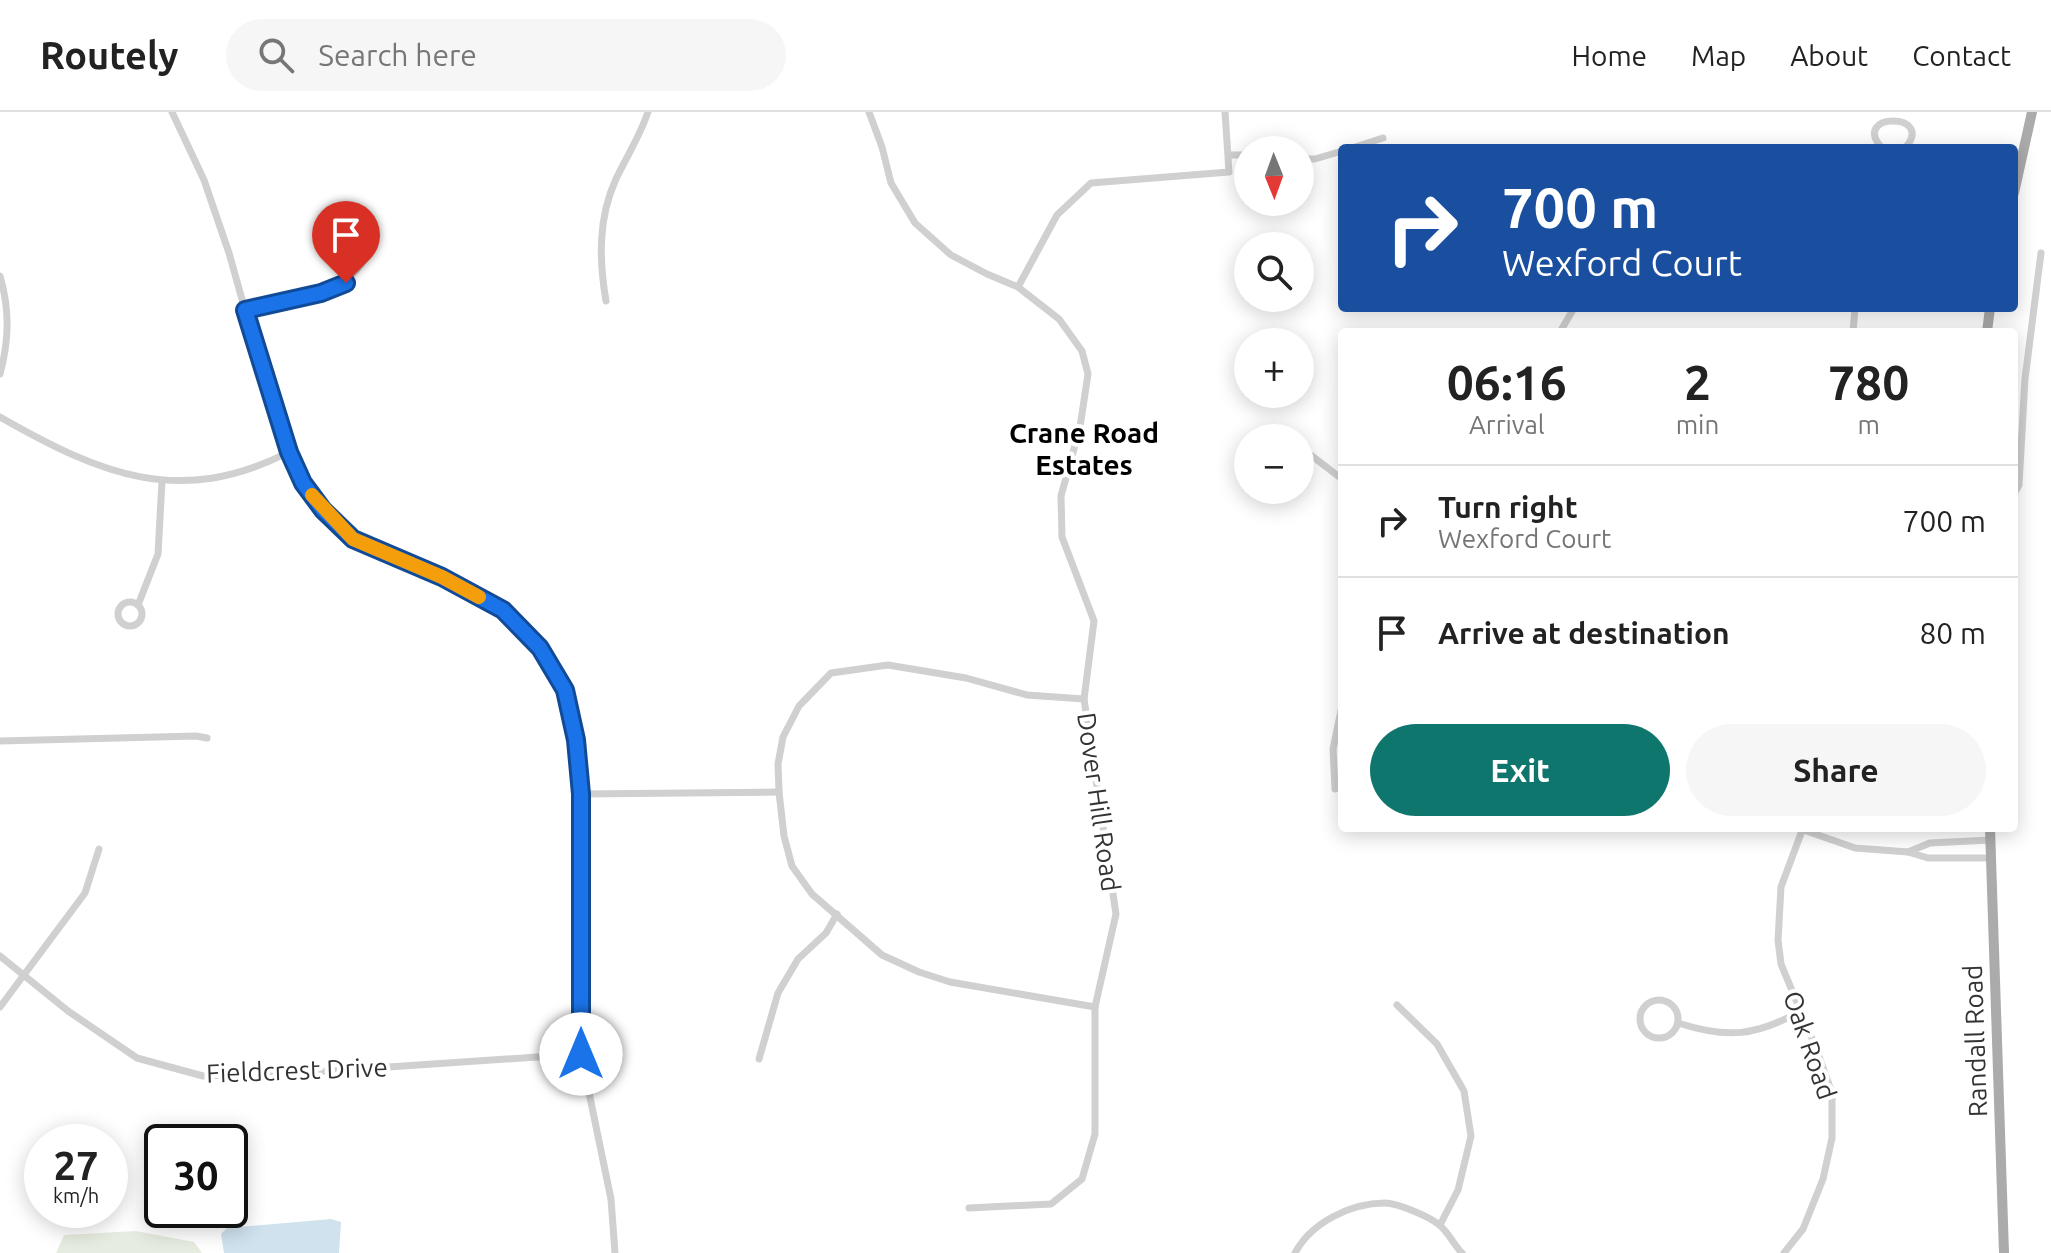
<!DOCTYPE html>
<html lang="en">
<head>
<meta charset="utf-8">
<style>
  :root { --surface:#fff; --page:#f6f6f6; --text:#222; --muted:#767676; --line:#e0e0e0; --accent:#0f766e }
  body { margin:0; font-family:Ubuntu,sans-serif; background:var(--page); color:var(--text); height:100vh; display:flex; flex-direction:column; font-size:30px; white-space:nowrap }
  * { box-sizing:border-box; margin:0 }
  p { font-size:26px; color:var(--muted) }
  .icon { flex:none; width:44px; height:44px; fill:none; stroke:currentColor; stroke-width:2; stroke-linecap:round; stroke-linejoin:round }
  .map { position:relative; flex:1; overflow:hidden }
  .drawer { position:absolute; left:1338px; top:216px; width:680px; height:504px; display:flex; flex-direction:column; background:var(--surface); border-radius:8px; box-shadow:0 4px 20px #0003 }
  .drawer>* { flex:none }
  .guide { position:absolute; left:1338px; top:32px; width:680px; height:168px; border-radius:8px; box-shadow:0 4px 20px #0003; background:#1a4fa0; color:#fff; overflow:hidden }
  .needle { width:52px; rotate:179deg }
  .buttons { position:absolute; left:1234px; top:24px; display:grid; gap:16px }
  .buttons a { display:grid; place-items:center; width:80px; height:80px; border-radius:50%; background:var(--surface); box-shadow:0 4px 20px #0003; font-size:40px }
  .speed { position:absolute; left:24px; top:1012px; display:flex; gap:16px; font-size:40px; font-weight:700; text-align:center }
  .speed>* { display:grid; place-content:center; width:104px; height:104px; border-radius:50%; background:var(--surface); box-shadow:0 4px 20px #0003; line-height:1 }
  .speed small { font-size:20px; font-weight:400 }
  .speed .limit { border:4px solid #111; border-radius:12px; background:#fff; color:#111 }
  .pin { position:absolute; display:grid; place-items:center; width:68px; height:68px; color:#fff; margin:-82px -34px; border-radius:50% 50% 50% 0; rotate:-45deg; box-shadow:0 0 8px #0007 }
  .pin .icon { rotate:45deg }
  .me { position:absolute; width:88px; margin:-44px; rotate:0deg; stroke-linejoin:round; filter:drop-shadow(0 0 6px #0008) }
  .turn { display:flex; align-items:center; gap:28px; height:168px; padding:0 32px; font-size:36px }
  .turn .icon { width:104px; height:104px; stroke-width:2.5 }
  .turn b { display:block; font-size:56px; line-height:68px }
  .eta { display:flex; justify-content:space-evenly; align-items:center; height:136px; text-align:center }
  .eta b { font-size:48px; font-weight:700; line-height:56px }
  .primary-button { display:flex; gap:16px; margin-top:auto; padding:16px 32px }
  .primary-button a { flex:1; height:92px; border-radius:48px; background:var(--accent); color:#fff; font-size:32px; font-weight:700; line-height:92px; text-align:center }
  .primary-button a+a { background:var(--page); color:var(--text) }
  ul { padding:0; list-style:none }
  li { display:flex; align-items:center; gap:24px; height:112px; padding:0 32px; border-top:2px solid var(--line) }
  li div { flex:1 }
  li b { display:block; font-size:30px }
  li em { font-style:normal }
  header { display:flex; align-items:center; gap:48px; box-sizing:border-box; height:112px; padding:0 40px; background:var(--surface); border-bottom:2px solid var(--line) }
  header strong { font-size:38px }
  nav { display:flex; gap:44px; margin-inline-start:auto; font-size:28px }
  .search { width:560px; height:72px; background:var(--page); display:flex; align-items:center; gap:20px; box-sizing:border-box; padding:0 28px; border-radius:44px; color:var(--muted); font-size:30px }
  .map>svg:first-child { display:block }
</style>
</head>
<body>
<header>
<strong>Routely</strong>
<div class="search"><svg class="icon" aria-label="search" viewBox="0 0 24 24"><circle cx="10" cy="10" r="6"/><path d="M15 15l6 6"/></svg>Search here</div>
<nav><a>Home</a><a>Map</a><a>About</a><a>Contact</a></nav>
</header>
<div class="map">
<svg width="2051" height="1141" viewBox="0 0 2051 1141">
  <rect width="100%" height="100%" fill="#fff"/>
  <polygon fill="#e6ecdf" points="136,1119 194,1130 202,1141 56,1141 64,1123"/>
  <polygon fill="#cfe2ee" points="331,1107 341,1110 339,1141 224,1141 221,1122 227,1116"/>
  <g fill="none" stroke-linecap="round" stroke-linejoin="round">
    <g stroke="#d0d0d0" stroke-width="7">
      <polyline points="172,0 204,68 229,141 266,273 303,371 323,398 353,427 442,465 503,498 540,536 565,578 576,628 581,682 581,942 611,1087 615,1141"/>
      <polyline points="869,0 882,35 891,71 915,111 951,143 987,162 1018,175 1059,207 1082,239 1088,262 1080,315 1061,384 1062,425 1094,509 1084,587 1116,802 1095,895 1095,1022 1082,1067 1051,1092 969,1096"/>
      <polyline points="1352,36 1383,26"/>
      <path d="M1882,36C1849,0 1937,0 1905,36"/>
      <polyline points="1229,43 1248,43"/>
      <polyline points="1300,47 1315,47 1342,39"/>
      <path d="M0,164C10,199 9,228 0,262"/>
      <polyline points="1018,175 1057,103 1091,71 1229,60 1225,0"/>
      <path d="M606,189C599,148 598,106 616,67C627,44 640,24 648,0"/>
      <path d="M245,198C295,187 345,188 370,138"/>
      <polyline points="1560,220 1574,196"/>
      <polyline points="1853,220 1855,196"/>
      <path d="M0,305C100,362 179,396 289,340"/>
      <polyline points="1312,344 1342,367"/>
      <polyline points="2014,382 2019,373 2025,267 2041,141"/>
      <circle cx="130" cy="502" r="12"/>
      <polyline points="138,493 158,442 162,369"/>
      <polyline points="1084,587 1027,583 966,566 888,553 831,561 799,594 783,625 778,652 779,680 784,724 792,754 812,782 882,843 919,860 950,870 1095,895"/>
      <polyline points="0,629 196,624 207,626"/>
      <polyline points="1335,677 1333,637 1342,594"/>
      <polyline points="581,682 779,680"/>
      <polyline points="1798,716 1855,736 1908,740 1928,746 1991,746"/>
      <polyline points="1908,740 1930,731 1991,728"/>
      <polyline points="0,844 68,899 137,946 203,964 315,960 581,942"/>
      <circle cx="1659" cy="907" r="19"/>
      <polyline points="1397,893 1437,932 1464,979 1471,1024 1458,1078 1440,1113"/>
      <polyline points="0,895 85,781 99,737"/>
      <path d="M1678,911C1728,927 1756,924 1801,899"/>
      <polyline points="759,947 778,881 798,847 826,821 837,802"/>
      <path d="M1295,1141C1311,1111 1350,1091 1385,1091C1397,1091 1428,1104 1438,1112C1448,1119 1453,1132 1462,1141"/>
      <polyline points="1784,1141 1803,1117 1823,1067 1832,1026 1832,981 1816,936 1781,852 1778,828 1781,775 1803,716"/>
    </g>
    <g stroke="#ababab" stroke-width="10">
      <polyline points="2014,81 2032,0"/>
      <polyline points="1987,220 1990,196"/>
      <polyline points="1990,716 2004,1141"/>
    </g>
  </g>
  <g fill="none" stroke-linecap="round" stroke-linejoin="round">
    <g stroke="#114b97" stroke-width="20">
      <polyline id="route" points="346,171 321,181 245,198 289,340 303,371 323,398 353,427 442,465 503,498 540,536 565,578 576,628 581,682 581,942"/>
    </g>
    <use href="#route" stroke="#1a73e8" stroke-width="14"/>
    <polyline stroke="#f59e0b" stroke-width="14" points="312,383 353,427 442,465 479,485"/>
  </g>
  <g text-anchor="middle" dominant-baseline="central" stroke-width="8" stroke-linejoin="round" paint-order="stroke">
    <g font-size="26" fill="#333" stroke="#fff">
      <text transform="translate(1099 690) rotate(82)">Dover Hill Road</text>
      <text transform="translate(1975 929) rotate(-92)">Randall Road</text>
      <text transform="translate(1810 933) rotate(71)">Oak Road</text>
      <text transform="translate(297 958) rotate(-2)">Fieldcrest Drive</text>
    </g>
    <g font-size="28" font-weight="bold" fill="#000" stroke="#fff">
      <text x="1084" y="320">Crane Road<tspan x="1084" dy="32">Estates</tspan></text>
    </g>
  </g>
</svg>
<div class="buttons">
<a><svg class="needle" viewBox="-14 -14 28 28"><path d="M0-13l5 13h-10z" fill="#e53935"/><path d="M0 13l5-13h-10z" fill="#767676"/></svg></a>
<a><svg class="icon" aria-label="search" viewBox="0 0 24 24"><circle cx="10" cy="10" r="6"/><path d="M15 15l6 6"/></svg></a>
<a>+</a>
<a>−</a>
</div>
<div class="speed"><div>27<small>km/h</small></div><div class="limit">30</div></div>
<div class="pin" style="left:346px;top:171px;background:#d93025"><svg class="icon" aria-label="arrive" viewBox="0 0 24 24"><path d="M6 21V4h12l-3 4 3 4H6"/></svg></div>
<svg class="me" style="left:581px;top:942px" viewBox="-20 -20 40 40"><circle r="19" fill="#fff"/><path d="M0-13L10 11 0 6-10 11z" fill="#1a73e8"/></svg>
<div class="guide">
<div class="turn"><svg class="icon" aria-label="right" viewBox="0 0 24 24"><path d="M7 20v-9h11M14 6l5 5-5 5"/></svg><div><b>700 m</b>Wexford Court</div></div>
</div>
<section class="drawer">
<div class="eta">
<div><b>06:16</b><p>Arrival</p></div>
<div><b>2</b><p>min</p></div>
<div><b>780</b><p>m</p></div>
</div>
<ul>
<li><svg class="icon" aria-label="right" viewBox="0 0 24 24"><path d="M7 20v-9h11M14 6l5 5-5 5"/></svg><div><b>Turn right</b><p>Wexford Court</p></div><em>700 m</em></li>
<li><svg class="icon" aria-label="arrive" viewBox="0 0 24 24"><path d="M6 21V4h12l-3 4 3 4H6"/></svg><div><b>Arrive at destination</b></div><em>80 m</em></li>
</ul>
<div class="primary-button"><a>Exit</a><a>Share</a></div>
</section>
</div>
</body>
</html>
